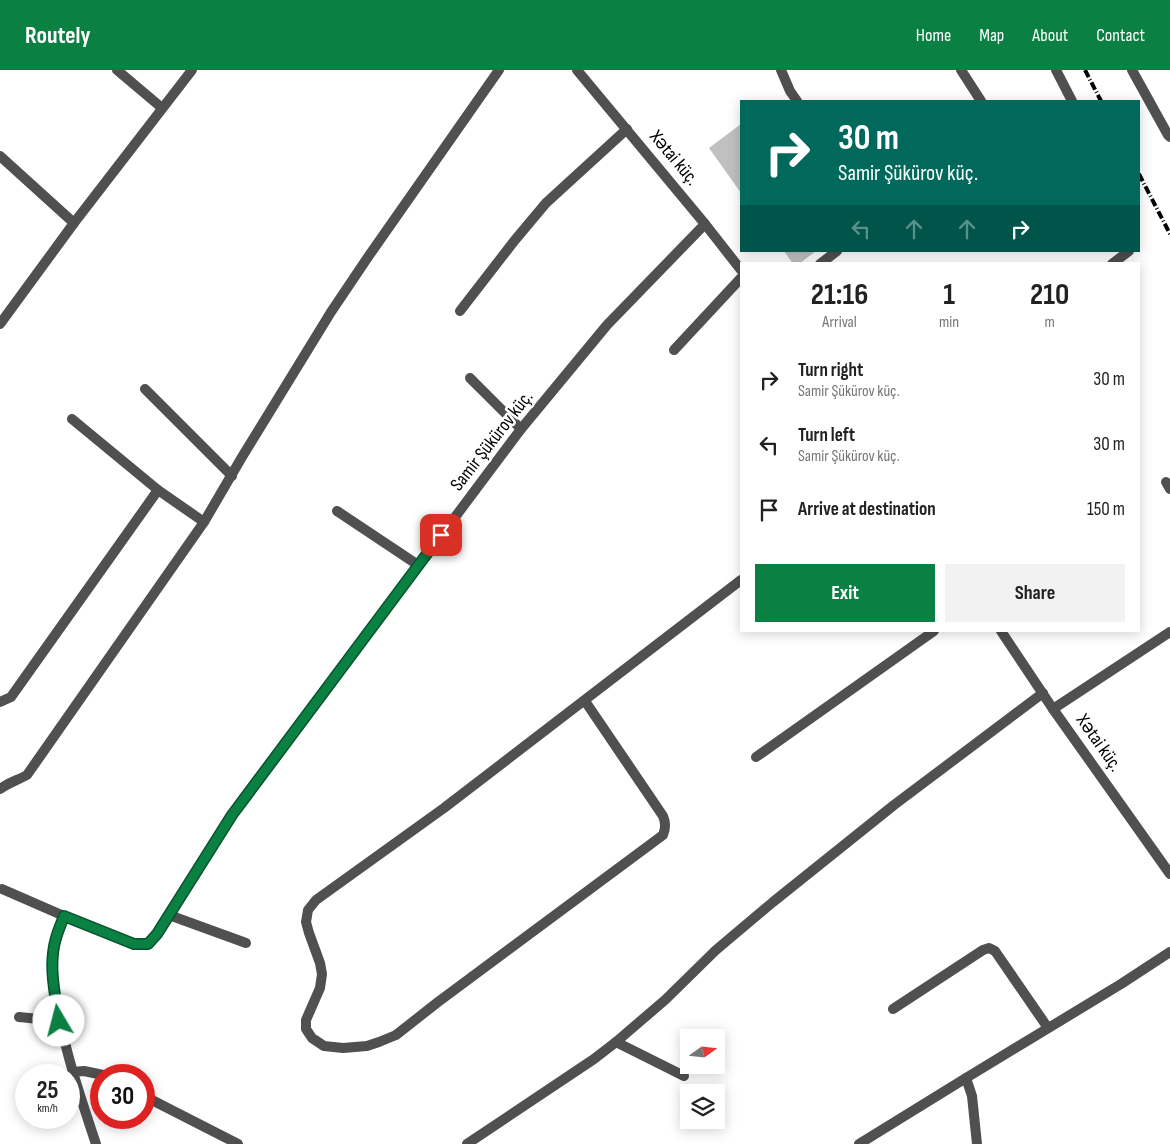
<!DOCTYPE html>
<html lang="en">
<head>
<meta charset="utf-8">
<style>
  :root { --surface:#fff; --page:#f2f2f2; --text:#222; --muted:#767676; --accent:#0b8043 }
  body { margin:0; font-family:"Sofia Sans Condensed",sans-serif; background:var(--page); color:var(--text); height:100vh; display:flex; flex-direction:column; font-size:19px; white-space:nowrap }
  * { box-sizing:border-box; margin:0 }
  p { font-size:16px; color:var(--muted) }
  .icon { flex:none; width:28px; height:28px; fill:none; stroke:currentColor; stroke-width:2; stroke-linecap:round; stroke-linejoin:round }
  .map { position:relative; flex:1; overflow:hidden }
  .panel { position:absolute; left:740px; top:192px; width:400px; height:370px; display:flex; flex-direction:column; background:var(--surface); border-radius:0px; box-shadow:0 2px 12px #0003 }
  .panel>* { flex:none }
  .hud { position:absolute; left:740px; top:30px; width:400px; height:152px; border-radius:0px; box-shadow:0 2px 12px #0003; background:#00695c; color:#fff; overflow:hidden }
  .needle { width:32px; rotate:75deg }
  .fabs { position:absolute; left:680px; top:959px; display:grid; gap:10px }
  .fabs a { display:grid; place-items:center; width:45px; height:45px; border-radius:0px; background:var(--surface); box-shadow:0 2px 12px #0003; font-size:25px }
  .speed { position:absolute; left:15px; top:994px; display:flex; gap:10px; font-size:25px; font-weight:700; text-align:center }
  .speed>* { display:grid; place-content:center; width:65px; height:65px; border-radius:50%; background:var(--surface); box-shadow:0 2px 12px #0003; line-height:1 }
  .speed small { font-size:12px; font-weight:400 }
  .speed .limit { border:8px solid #d22; background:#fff; color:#111 }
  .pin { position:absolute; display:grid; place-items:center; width:42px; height:42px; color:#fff; margin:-21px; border-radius:10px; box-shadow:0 2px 8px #0006 }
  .me { position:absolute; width:55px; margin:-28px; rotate:352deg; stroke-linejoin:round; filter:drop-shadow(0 0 4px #0008) }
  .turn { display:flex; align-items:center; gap:18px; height:105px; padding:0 15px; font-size:22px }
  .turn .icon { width:65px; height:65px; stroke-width:2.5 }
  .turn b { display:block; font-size:35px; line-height:42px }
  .lanes { display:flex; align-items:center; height:48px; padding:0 15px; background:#0003; justify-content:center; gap:25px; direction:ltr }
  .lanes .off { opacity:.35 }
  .eta { display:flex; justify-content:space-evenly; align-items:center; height:85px; text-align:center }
  .eta b { font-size:30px; font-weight:700; line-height:35px }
  .button { display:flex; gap:10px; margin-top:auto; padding:10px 15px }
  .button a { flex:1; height:58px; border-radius:0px; background:var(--accent); color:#fff; font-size:20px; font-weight:700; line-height:58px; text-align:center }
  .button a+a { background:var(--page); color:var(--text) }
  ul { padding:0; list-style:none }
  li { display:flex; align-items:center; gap:15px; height:65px; padding:0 15px }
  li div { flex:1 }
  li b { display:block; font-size:19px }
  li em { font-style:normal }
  header { display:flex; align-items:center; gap:30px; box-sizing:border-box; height:70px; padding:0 25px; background:var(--accent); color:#fff }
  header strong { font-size:24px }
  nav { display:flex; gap:28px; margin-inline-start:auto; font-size:18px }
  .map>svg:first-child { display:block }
</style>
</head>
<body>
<header>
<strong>Routely</strong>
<nav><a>Home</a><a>Map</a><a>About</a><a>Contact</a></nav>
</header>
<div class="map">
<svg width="1170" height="1074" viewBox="0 0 1170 1074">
  <rect width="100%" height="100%" fill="#fff"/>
  <g fill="#c0c0c0">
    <polygon points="741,54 741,123 709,78"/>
    <polygon points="784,181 816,181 799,194 793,194"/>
  </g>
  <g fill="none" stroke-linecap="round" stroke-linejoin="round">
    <polyline stroke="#505050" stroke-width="10" points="674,280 741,208"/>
    <g stroke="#505050" stroke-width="10">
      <polyline points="117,0 162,38"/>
      <polyline points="781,0 790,21 797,31"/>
      <polyline points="961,0 981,31"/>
      <polyline points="1056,0 1072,31"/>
      <polyline points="1132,0 1168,65 1170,67"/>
      <polyline points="0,86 74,153"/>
      <polyline points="820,194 837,181"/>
      <polyline points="1112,194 1129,181"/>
      <polyline points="460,241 515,170 546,133 627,59"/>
      <polyline points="0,254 74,153 192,0"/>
      <polyline points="470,308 521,359"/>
      <polyline points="145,319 232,406"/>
      <polyline points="72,349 158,420 204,452"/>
      <polyline points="1166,412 1170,419"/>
      <polyline points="337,441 418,495"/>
      <path d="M585,631L663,746C666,753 666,758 663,765L438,932L396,965L379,972L367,976L343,978L324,976L312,968L306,959V950L320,918L322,904L320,893L309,863L306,852L308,840L316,830L444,738L741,510"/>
      <polyline points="0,632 11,627 158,420"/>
      <polyline points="1053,639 1170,562"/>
      <polyline points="756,687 934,561"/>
      <path d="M0,719C8,713 18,710 27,705L204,452L242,387L331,242L368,187L499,0"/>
      <polyline points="2,819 64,846"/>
      <polyline points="169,845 246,873"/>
      <polyline points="893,939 983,880 989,878 995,881 1048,958"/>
      <polyline points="19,947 59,951"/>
      <polyline points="616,972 684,1006"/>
      <polyline points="72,1002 84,1001 103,1005"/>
      <polyline points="966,1008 972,1026 977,1074"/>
      <polyline points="144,1026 238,1074"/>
      <path d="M96,1074C80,1026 64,979 56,929C54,916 51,903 52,891C53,875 59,861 64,846L134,875L148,874L157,864L232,745L521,359L607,255L705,154"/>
      <polyline points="467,1074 594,989 616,972 665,930 716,880 773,832 894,735 1043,623"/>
      <polyline points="859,1074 966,1008 1121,914 1170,882"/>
    </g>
    <g stroke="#505050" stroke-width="10">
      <polyline points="577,0 705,154 741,200"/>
      <polyline points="1001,561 1053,639 1170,804"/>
    </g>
    <g stroke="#000" stroke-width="4" stroke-dasharray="8 2.5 1 2.5" stroke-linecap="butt">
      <polyline points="1085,0 1101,31"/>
      <polyline points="1139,104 1170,164"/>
    </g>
  </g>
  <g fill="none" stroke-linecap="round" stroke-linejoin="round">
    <g stroke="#07532c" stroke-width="12">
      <path id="route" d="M59,951C55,924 48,895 56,868C58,861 61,854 64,846L134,874H148L157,864L232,745L441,465"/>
    </g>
    <use href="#route" stroke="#0b8043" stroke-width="9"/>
  </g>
  <g text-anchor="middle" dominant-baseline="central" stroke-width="5" stroke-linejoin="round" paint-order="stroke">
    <g font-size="19" fill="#000" stroke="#fff">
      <text transform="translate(674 88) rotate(50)">Xətai küç.</text>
      <text transform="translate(492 371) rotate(-52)">Samir Şükürov küç.</text>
      <text transform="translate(1099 673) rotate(55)">Xətai küç.</text>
    </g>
  </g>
</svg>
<div class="fabs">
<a><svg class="needle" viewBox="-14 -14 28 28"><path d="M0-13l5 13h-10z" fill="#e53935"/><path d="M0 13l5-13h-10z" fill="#767676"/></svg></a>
<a><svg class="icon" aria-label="layers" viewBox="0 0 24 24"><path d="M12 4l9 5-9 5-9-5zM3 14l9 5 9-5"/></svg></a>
</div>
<div class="speed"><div>25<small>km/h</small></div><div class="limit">30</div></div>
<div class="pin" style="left:441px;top:465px;background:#d93025"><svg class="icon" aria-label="arrive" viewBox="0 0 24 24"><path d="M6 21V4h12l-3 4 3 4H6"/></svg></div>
<svg class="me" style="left:59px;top:951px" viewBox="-20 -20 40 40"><circle r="19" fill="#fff"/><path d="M0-13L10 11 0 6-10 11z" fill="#0b8043"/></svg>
<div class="hud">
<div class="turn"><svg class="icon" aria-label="right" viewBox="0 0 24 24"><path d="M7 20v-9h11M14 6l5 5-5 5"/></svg><div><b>30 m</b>Samir Şükürov küç.</div></div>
<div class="lanes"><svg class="icon off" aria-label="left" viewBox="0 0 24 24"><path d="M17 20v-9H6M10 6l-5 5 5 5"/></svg><svg class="icon off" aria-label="ahead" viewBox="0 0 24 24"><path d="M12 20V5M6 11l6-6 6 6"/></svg><svg class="icon off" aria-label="ahead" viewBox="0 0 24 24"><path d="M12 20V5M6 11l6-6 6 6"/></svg><svg class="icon" aria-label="right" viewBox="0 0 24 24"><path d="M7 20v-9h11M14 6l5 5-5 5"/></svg></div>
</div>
<section class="panel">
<div class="eta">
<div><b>21:16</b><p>Arrival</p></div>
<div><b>1</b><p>min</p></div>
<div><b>210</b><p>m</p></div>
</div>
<ul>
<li><svg class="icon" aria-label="right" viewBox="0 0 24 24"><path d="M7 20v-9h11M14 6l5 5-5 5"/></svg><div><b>Turn right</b><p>Samir Şükürov küç.</p></div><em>30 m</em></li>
<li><svg class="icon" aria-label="left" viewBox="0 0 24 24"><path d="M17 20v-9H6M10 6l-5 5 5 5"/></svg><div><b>Turn left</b><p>Samir Şükürov küç.</p></div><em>30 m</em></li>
<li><svg class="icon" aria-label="arrive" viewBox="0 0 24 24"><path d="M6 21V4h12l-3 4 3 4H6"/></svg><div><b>Arrive at destination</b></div><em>150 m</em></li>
</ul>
<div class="button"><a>Exit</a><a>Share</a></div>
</section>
</div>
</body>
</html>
